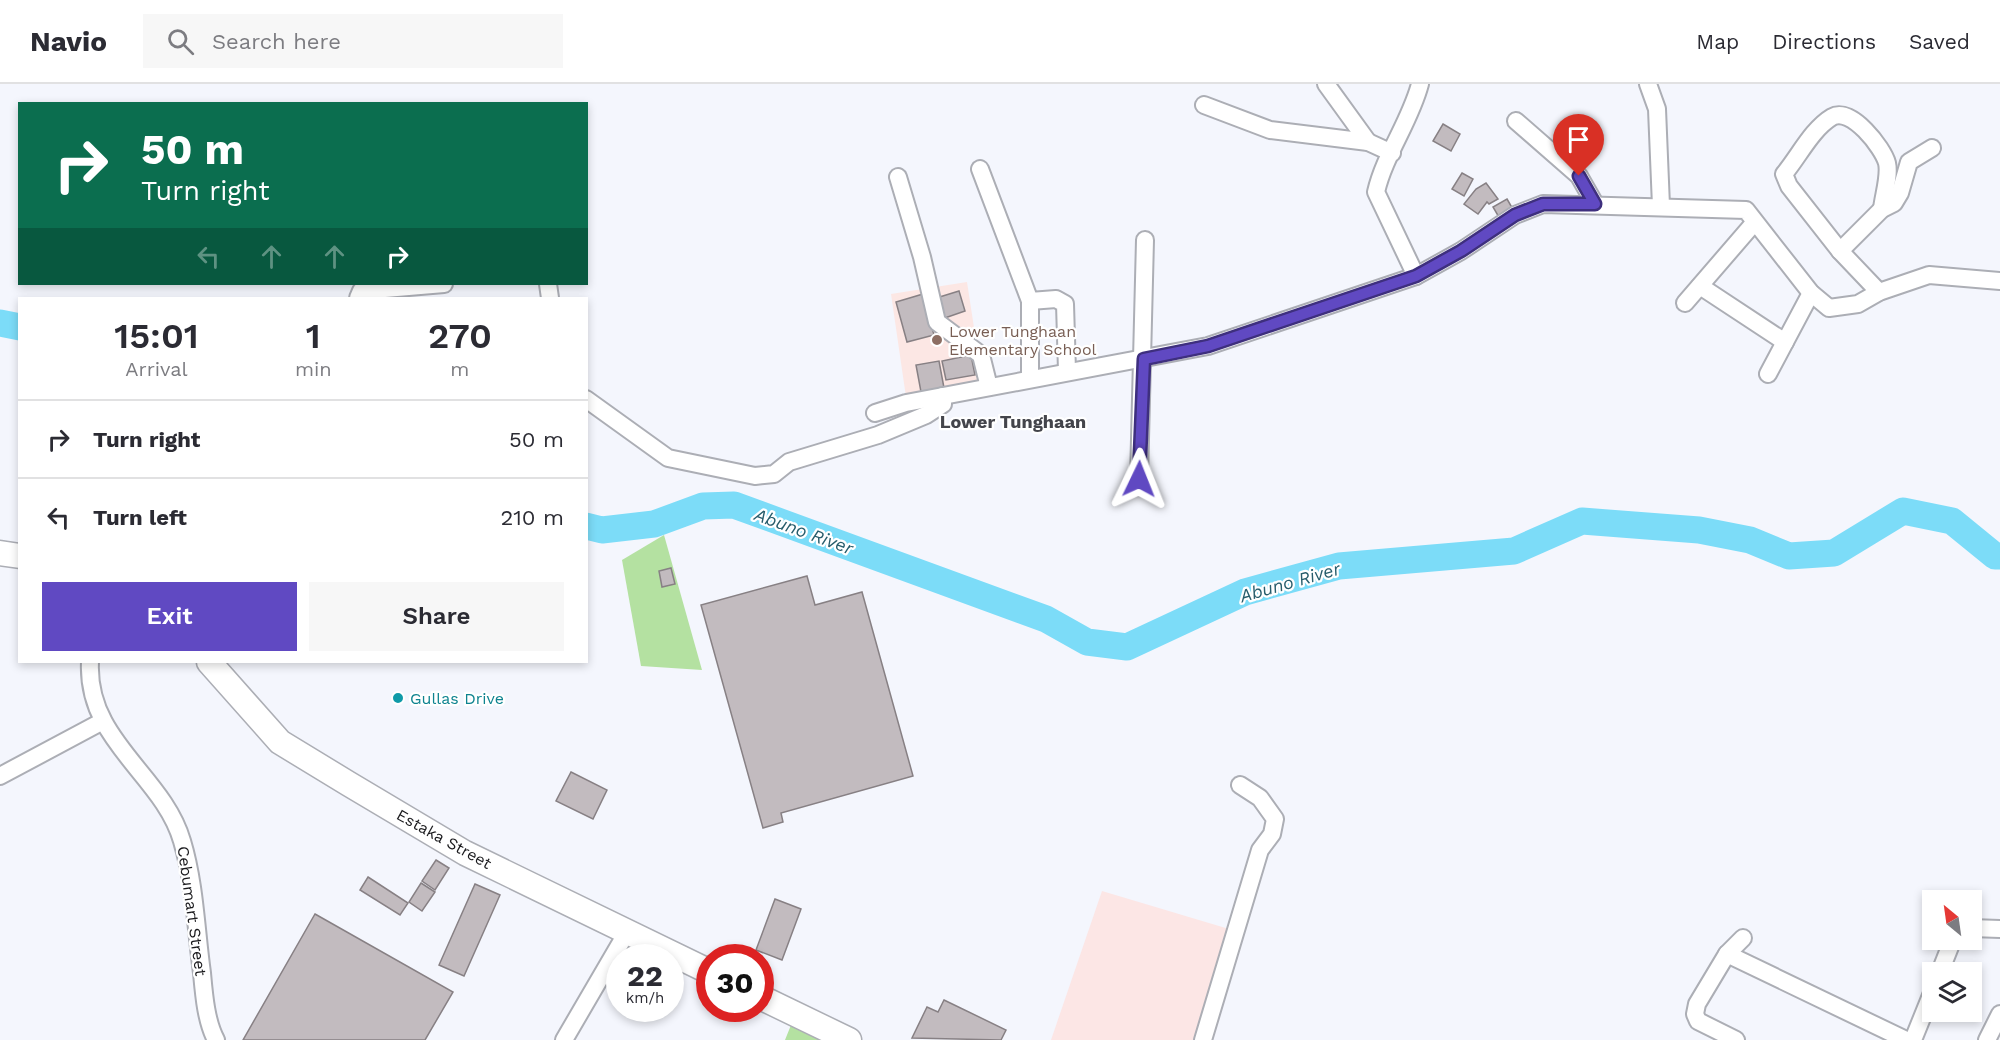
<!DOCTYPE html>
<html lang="en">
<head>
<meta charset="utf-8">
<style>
  :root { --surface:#fff; --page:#f7f7f7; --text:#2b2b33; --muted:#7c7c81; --line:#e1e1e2; --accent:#6049c2 }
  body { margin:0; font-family:"Work Sans",sans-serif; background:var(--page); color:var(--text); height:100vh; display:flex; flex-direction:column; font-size:22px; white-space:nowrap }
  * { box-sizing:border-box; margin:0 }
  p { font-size:20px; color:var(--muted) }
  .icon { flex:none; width:33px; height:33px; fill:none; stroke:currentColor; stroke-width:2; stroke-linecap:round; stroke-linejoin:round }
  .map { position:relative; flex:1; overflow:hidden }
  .side { position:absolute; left:18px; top:213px; width:570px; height:366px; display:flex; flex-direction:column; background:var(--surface); border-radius:0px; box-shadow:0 3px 9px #0003 }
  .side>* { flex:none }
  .banner { position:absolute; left:18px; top:18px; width:570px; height:183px; border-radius:0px; box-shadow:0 3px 9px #0003; background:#0b6e4f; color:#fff; overflow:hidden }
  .needle { width:39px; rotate:331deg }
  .controls { position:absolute; left:1922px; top:806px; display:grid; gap:12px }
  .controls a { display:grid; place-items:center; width:60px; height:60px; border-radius:0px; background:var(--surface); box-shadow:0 3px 9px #0003; font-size:30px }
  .speed { position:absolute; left:606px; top:860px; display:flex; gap:12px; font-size:30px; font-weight:700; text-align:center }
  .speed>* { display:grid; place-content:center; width:78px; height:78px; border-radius:50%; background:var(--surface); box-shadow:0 3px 9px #0003; line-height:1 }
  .speed small { font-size:15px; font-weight:400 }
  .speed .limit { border:9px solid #d22; background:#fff; color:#111 }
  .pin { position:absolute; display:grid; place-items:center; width:51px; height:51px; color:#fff; margin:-62px -26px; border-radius:50% 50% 50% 0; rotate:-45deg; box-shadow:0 0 6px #0007 }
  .pin .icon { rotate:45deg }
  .me { position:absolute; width:66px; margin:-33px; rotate:2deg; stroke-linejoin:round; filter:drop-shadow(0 0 4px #0008) }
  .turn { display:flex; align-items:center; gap:21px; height:126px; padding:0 24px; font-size:27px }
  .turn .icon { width:78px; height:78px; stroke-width:2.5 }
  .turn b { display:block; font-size:42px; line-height:51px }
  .lanes { display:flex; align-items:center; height:57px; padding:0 24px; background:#0003; justify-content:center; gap:30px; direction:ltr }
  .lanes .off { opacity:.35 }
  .eta { display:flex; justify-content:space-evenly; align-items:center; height:102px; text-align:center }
  .eta b { font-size:36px; font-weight:600; line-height:42px }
  .action { display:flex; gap:12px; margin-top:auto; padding:12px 24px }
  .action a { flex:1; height:69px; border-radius:0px; background:var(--accent); color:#fff; font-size:24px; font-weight:600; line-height:69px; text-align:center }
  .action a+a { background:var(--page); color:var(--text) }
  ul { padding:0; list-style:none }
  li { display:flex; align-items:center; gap:18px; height:78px; padding:0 24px; border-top:2px solid var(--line) }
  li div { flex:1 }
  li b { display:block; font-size:22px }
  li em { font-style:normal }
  header { display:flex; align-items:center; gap:36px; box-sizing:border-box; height:84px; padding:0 30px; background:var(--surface); border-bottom:2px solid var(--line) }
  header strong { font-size:28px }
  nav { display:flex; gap:33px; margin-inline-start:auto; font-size:21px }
  .search { width:420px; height:54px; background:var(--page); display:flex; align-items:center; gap:15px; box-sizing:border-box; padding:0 21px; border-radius:0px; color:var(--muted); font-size:22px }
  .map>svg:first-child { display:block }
</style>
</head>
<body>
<header>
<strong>Navio</strong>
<div class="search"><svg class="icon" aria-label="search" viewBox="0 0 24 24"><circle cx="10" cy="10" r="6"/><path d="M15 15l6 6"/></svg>Search here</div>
<nav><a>Map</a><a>Directions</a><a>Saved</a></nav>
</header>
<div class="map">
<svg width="2000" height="956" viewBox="0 0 2000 956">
  <rect width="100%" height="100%" fill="#f4f6fd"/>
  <polygon fill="#fce6e5" points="1102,807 1229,845 1196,956 1051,956"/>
  <polygon fill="#fce7e4" points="967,198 983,302 906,313 891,210"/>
  <g fill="#b4e1a1">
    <polygon points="664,451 702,586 641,582 622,476"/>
    <polygon points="791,941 823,956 785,956"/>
  </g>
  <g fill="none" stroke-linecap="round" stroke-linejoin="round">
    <g stroke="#7cdcf8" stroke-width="27">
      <polyline points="0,239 20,243"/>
      <polyline points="586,442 602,446 654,440 703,422 734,421 1046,535 1087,558 1127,563 1245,508 1339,482 1514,467 1582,437 1699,446 1750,456 1789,472 1834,469 1903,427 1952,437 1995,472 2000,472"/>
    </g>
  </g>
  <g fill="#c2bbbf" stroke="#878084" stroke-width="1.5">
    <polygon points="1443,40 1460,50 1451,67 1433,57"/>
    <polygon points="1462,89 1473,95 1464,112 1452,105"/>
    <polygon points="1486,99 1498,115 1489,120 1487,118 1478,130 1464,120 1476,105"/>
    <polygon points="1507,115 1514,127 1500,135 1493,123"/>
    <polygon points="959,207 965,227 939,236 933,215"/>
    <polygon points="923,210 934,251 907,258 896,218"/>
    <polygon points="971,271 975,291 946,296 942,277"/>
    <polygon points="939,277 944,304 921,308 916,281"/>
    <polygon points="671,484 675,500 662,503 659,487"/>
    <polygon points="807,492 815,521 862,508 913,692 781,729 783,738 763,744 701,521"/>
    <polygon points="571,688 607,706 593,735 556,717"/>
    <polygon points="436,776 449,784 435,806 422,797"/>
    <polygon points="368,793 408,819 400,831 360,806"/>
    <polygon points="421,799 435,808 422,827 409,818"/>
    <polygon points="475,800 500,811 464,892 439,881"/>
    <polygon points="775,815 801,825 782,876 756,866"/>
    <polygon points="315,830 453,908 425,956 243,956"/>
    <polygon points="944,916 1006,946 1001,956 912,954 927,923 938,928"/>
  </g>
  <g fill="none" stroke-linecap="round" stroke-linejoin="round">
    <g stroke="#acaeb5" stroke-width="20">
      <g id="street">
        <polyline points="1326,0 1368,58"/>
        <polyline points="1648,0 1657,25 1661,122"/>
        <polyline points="1204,21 1270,46 1368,58 1392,69"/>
        <polyline points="1516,37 1579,92 1595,120"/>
        <polyline points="980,85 1030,217 1030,295"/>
        <polyline points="898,93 922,173 937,238 981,271 989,303"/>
        <polyline points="1840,167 1882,125 1894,119 1900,109 1909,78 1932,64"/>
        <path d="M1416,192L1376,108C1385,70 1410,38 1420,0"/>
        <polyline points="548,200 550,214"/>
        <polyline points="1700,202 1785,258"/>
        <path d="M1879,208L1840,167L1789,102L1784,90C1799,72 1812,45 1832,33C1851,22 1883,64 1887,79C1890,92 1883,113 1882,125"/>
        <polyline points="358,214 361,207 444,200"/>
        <polyline points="1030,217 1056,215 1065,220 1067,287"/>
        <polyline points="1685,219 1754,139"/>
        <polyline points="1768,290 1811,209"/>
        <polyline points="586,315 668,374 755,392 774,390 789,378 878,351 926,331 943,320 943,312"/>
        <polyline points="875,329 906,319 1208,262 1416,192 1461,167 1515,131 1543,120 1746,126 1811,209 1829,224 1858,220 1879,208 1929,191 2000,197"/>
        <polyline points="1139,395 1145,156"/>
        <path d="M90,578C86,657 163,691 182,757C195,800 196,846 202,889C204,911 206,937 216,956"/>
        <polyline points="0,692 103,637"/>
        <polyline points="1971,844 2000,845"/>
        <polyline points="1727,870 1906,956"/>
        <polyline points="1940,888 1953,855"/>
        <polyline points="564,956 627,848"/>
        <polyline points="1203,956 1260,766 1272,750 1275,735 1260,714 1240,701"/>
        <polyline points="1736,956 1698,937 1695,930 1697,920 1727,870 1743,854"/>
        <polyline points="1913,956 1932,909"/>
        <polyline points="1987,956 2000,930"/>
      </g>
    </g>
    <g stroke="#acaeb5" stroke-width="27">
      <g id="secondary">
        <polyline points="0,469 20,472"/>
        <polyline points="209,578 280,658 349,700 465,769 710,888"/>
        <polyline points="760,913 849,956"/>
      </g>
    </g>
    <use href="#street" stroke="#fff" stroke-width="16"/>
    <use href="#secondary" stroke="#fff" stroke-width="24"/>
  </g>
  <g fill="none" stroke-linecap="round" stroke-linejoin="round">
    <g stroke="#3e2f7e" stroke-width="15">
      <polyline id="route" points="1139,395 1144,275 1208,262 1416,192 1461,167 1515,131 1543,120 1595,120 1579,92"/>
    </g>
    <use href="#route" stroke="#6049c2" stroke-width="10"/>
  </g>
  <circle fill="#8d6e63" stroke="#fff" stroke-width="2" cx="937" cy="256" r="6"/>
  <circle fill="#0f9aa8" stroke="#fff" stroke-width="2" cx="398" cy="614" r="6"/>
  <g text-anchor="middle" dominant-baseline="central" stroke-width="4.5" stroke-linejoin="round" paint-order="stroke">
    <g font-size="16" fill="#785e54" stroke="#fff" text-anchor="start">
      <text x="949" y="247">Lower Tunghaan<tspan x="949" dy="18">Elementary School</tspan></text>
    </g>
    <g font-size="16" fill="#0d838f" stroke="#fff" text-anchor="start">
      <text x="410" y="614">Gullas Drive</text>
    </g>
    <g font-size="16" fill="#19191c" stroke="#fff">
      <text transform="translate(444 755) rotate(29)">Estaka Street</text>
      <text transform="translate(192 827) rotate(82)">Cebumart Street</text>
    </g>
    <g font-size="18" font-weight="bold" fill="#44454b" stroke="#fff">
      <text x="1013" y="337">Lower Tunghaan</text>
    </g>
    <g font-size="18" font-style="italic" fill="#275d6c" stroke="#fff">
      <text transform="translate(804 447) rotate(20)">Abuno River</text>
      <text transform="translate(1290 498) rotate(-16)">Abuno River</text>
    </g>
  </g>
</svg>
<div class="controls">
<a><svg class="needle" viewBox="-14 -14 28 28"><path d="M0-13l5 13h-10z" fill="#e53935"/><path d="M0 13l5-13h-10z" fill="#7c7c81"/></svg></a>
<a><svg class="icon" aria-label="layers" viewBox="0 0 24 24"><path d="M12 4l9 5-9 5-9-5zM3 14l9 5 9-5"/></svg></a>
</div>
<div class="speed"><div>22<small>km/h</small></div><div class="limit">30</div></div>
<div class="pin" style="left:1579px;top:92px;background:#d93025"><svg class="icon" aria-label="arrive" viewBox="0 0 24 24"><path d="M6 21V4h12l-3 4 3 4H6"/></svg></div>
<svg class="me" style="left:1139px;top:395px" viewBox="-20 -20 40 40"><path d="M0-17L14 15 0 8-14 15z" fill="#6049c2" stroke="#fff" stroke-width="4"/></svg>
<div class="banner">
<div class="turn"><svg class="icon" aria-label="right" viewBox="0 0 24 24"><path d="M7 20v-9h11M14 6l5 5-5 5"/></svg><div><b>50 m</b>Turn right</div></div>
<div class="lanes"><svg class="icon off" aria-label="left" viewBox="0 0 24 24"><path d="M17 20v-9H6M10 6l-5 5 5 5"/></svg><svg class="icon off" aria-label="ahead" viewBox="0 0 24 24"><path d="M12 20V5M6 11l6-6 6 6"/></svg><svg class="icon off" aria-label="ahead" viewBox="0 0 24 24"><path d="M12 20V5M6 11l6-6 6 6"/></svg><svg class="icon" aria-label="right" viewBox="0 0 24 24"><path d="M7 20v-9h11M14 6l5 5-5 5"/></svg></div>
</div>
<section class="side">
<div class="eta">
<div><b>15:01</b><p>Arrival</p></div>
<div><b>1</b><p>min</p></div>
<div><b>270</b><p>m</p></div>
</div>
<ul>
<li><svg class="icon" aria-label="right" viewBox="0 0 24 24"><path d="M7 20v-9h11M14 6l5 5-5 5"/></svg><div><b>Turn right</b></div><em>50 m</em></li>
<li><svg class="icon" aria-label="left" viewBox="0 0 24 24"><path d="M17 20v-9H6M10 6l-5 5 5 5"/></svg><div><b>Turn left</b></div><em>210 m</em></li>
</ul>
<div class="action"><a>Exit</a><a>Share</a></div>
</section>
</div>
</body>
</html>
